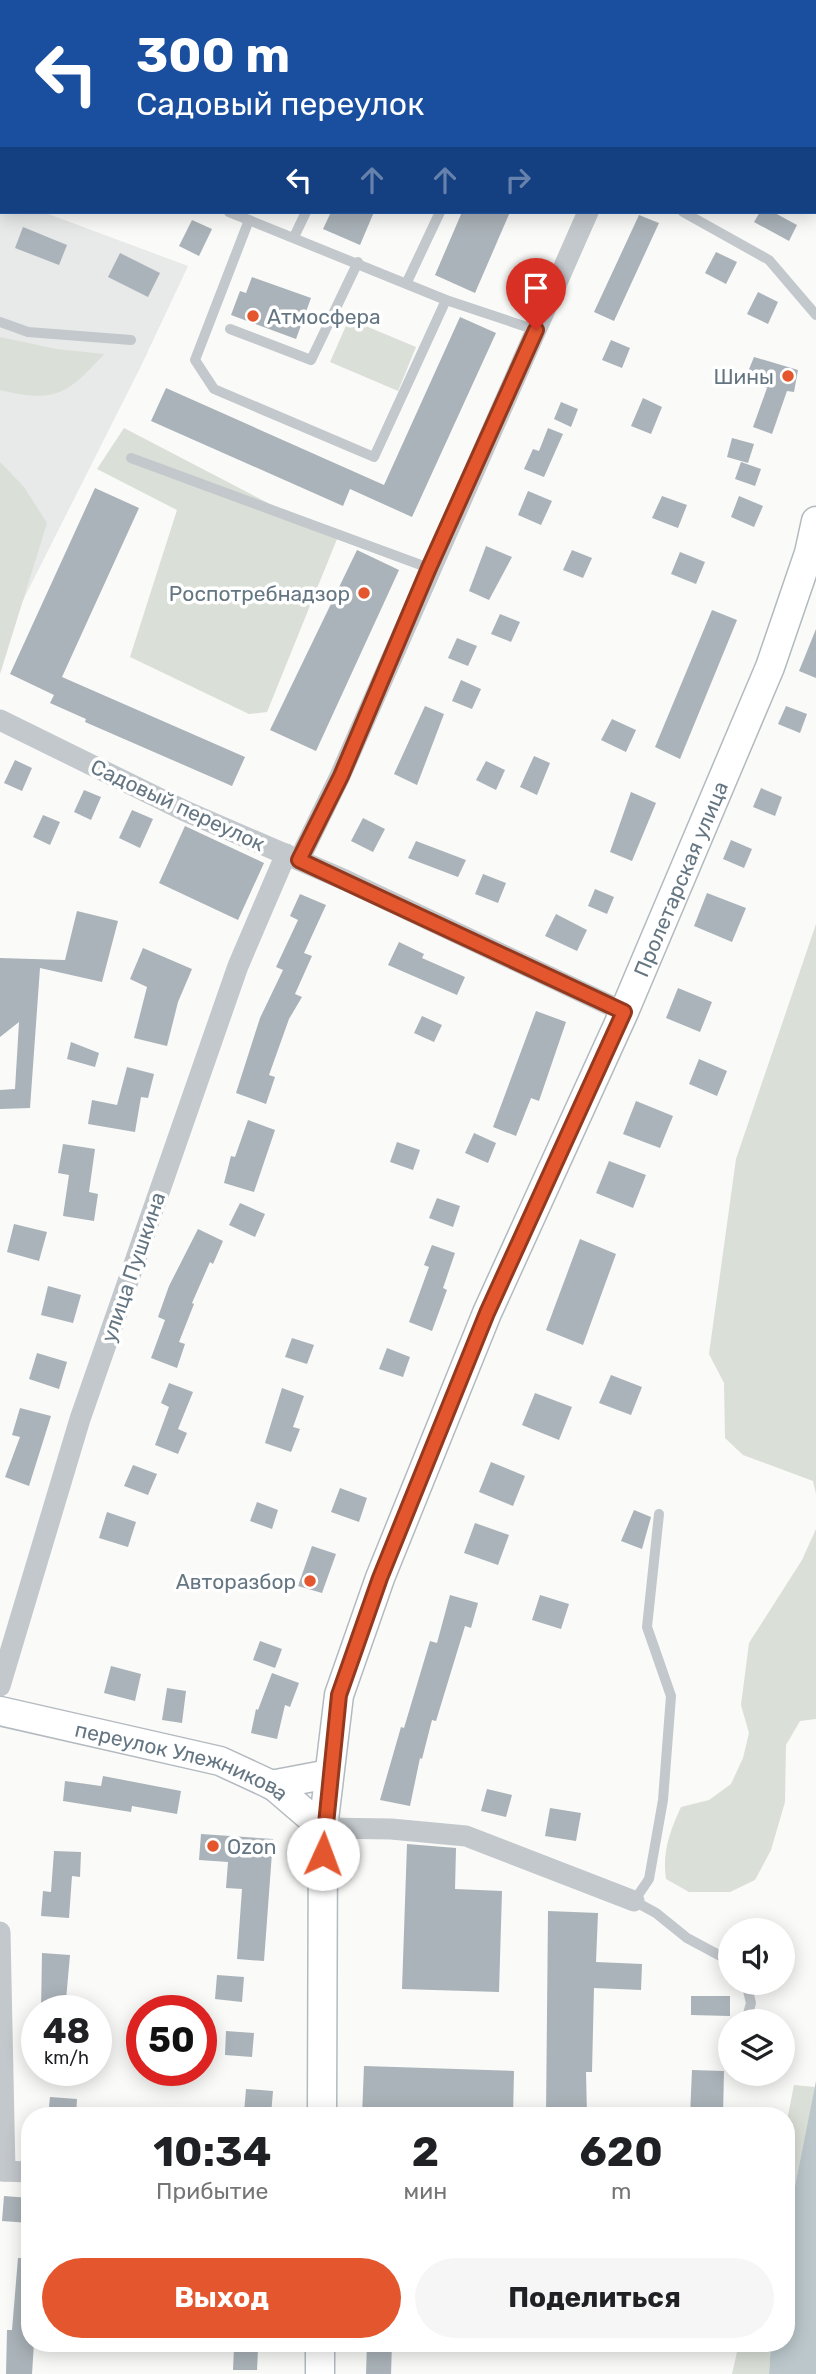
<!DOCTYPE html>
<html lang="ru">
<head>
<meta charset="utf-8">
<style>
  :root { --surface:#fff; --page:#f6f6f6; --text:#202124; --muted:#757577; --accent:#e4572e }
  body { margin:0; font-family:Rubik,sans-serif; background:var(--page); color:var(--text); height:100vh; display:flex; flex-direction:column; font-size:26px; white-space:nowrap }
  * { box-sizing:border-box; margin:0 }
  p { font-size:23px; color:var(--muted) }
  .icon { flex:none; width:38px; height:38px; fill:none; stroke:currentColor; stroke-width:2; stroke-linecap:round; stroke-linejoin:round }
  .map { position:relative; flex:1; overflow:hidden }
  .sheet { position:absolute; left:21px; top:2107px; width:774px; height:245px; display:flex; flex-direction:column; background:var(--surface); border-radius:28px; box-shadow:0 4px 18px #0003 }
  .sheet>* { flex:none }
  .banner { position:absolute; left:0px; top:0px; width:817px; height:214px; box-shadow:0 4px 18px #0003; background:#1a4fa0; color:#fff; overflow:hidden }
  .fabs { position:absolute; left:718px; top:1918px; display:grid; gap:14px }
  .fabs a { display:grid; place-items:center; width:77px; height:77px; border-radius:50%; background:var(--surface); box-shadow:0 4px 18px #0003; font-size:35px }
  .speed { position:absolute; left:21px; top:1995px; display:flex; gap:14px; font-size:35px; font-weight:700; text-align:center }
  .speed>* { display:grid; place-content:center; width:91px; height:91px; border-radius:50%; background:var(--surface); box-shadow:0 4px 18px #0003; line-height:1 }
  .speed small { font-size:18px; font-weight:400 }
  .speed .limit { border:10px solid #d22; background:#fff; color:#111 }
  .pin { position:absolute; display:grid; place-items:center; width:60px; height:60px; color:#fff; margin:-72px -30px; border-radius:50% 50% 50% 0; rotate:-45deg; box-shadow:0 0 7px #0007 }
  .pin .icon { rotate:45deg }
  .me { position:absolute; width:77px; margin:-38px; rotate:2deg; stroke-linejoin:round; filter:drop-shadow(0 0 5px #0008) }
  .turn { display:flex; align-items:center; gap:24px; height:147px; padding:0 21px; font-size:32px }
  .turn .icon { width:91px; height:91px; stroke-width:2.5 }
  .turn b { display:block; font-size:49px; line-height:60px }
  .lanes { display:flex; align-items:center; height:66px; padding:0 21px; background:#0003; justify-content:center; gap:35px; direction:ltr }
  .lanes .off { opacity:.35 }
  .eta { display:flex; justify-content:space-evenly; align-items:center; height:119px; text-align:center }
  .eta b { font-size:42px; font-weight:700; line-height:49px }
  .cta { display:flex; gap:14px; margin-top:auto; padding:14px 21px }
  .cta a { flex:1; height:80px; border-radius:42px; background:var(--accent); color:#fff; font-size:28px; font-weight:700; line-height:80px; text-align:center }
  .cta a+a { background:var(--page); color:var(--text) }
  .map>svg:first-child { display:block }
</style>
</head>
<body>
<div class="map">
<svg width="816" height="2374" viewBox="0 0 816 2374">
  <rect width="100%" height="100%" fill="#fafaf8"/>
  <polygon fill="#e8e9e9" points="0,196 2,212 43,212 188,266 141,366 0,646"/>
  <g fill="#dadfd7">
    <polygon points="349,319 416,347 398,391 330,362"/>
    <path d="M0,337L56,349L104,354C67,395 55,403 0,390Z"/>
    <polygon points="124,428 337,539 267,712 249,714 130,657 177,510 97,469"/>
    <polygon points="0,462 24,487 47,523 0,674"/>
    <polygon points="816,924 816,1494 813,1481 743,1455 725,1438 724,1383 709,1354 736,1159"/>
    <path d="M816,1529V1719L800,1721L786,1745L785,1802L771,1850L755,1880L730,1892H689L666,1879C662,1852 670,1831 681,1807L709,1800L731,1784L743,1758L749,1733L741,1705L749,1643L802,1560Z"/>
    <polygon points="794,2085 815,2087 786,2231 786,2126"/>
    <polygon points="739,2343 771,2343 769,2374 732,2374"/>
  </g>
  <polygon fill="#bbc7cb" points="816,2081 816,2374 769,2374 771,2343 786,2343 786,2231"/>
  <g fill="#aab3b9">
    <polygon points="331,212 374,212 360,245 323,229"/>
    <polygon points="462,212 510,212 475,293 435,275"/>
    <polygon points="760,212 773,212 797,225 789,241 754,222"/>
    <polygon points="639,215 659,223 614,321 594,312"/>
    <polygon points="192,220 212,229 199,256 179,246"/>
    <polygon points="23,227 67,245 59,265 15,248"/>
    <polygon points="716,252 737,262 726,284 705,273"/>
    <polygon points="120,253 160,273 148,297 108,277"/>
    <polygon points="252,277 311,298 296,339 231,315 240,291 246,293"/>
    <polygon points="758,292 778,302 768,324 747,314"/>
    <polygon points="460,317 496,333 412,517 350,489 343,506 151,421 166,388 384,485"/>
    <polygon points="611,340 630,348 622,368 602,360"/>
    <polygon points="754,357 798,370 794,392 787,391 772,434 753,427 767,388 745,379"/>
    <polygon points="643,398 662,407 651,434 631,426"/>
    <polygon points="561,402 578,409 571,427 554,419"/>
    <polygon points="548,428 563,434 544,477 524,469 533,449 539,451"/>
    <polygon points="732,438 754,444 748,463 727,457"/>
    <polygon points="741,462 761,469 755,486 735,479"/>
    <polygon points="95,488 139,508 62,677 245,757 232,786 85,722 86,719 50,703 54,695 10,674"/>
    <polygon points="528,491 552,501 541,525 518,515"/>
    <polygon points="662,496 687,505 678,528 652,518"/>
    <polygon points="739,496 763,506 754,527 731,517"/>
    <polygon points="486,546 512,557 489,600 469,591"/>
    <polygon points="357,550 399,570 316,751 270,730"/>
    <polygon points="572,550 592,558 583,578 563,570"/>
    <polygon points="680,552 705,562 696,584 671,574"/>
    <polygon points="712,610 737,620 680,759 655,747"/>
    <polygon points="500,614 520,622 511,642 491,634"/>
    <polygon points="816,629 816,678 799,671"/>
    <polygon points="457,638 477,646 468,666 448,658"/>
    <polygon points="461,680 481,689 472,709 452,701"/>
    <polygon points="425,706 444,714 417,785 394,774"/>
    <polygon points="786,706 807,714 800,733 778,724"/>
    <polygon points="612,719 636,730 626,752 601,740"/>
    <polygon points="534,756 550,763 537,795 520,787"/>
    <polygon points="15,760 32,768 22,791 4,783"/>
    <polygon points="486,761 505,770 496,790 476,780"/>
    <polygon points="761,788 782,797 775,816 753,807"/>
    <polygon points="84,790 101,797 91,820 74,812"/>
    <polygon points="631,792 656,803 632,861 610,852"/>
    <polygon points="132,810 153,819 140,848 119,838"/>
    <polygon points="43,815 60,822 50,845 33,837"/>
    <polygon points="363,818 385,829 373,852 351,841"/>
    <polygon points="185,826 264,863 238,920 159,883"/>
    <polygon points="731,840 752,849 744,868 723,859"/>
    <polygon points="416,841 466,860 458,877 408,858"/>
    <polygon points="483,874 506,883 498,903 475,894"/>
    <polygon points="595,889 614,897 607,914 588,906"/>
    <polygon points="707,893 746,908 732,942 694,926"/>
    <polygon points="300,894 326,905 304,953 312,956 295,994 302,997 289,1019 269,1075 275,1077 266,1104 236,1093 260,1018 283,970 276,967 298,920 290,916"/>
    <polygon points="77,911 118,921 102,982 40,968 30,1108 0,1109 0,1090 15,1089 19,1022 0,1037 0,958 65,960"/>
    <polygon points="556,914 587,930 577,951 545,936"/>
    <polygon points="399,942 424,954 422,958 465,977 457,995 388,965"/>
    <polygon points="143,948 192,969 178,1002 167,1046 134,1038 147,987 130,979"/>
    <polygon points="678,988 712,1002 700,1032 666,1018"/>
    <polygon points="536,1011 566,1022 539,1101 531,1098 516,1136 493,1127"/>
    <polygon points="422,1016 442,1025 434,1042 414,1033"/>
    <polygon points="71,1042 99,1053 95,1067 67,1059"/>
    <polygon points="699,1059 727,1071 717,1096 689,1084"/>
    <polygon points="127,1067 154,1074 148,1098 141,1097 135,1132 88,1124 92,1100 117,1105"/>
    <polygon points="636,1101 673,1116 660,1148 623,1134"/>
    <polygon points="248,1120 275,1130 254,1192 224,1183 231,1156 235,1157"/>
    <polygon points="474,1133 496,1143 488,1163 465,1153"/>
    <polygon points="397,1142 420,1150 413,1170 390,1162"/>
    <polygon points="63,1144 95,1149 89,1192 98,1194 94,1221 63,1216 69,1175 58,1173"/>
    <polygon points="609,1161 646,1175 633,1208 596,1193"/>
    <polygon points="437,1198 460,1206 453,1227 429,1218"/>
    <polygon points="240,1203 265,1214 255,1237 229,1225"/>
    <polygon points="14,1224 47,1232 39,1261 7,1252"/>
    <polygon points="198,1229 223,1241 213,1264 210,1262 192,1303 194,1304 179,1342 185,1344 177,1368 151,1358 165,1320 158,1317 169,1286"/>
    <polygon points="580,1239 616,1254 583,1345 546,1330"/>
    <polygon points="432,1245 455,1253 443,1288 447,1290 432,1331 409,1322 429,1267 424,1265"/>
    <polygon points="48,1286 81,1295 73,1323 41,1315"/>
    <polygon points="292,1338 314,1345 307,1364 285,1357"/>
    <polygon points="387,1348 410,1357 403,1377 379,1369"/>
    <polygon points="37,1353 67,1362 59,1389 29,1379"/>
    <polygon points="611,1375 642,1387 631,1415 599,1403"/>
    <polygon points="169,1383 193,1392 178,1429 187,1433 178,1454 155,1445 169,1407 161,1403"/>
    <polygon points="282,1388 304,1396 293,1427 300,1429 291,1452 265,1443"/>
    <polygon points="535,1393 572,1407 559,1440 522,1425"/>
    <polygon points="20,1408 51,1416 29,1486 5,1477 20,1437 12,1435"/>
    <polygon points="491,1462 525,1476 513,1506 479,1492"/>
    <polygon points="133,1465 157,1474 148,1495 124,1486"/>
    <polygon points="340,1488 367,1498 359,1522 331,1512"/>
    <polygon points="257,1502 278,1510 272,1529 250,1521"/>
    <polygon points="634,1510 651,1517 642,1549 621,1541"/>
    <polygon points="107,1512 136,1522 128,1547 99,1538"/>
    <polygon points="475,1523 509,1535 498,1565 464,1553"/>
    <polygon points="312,1546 336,1554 322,1593 298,1586"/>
    <polygon points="450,1595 478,1603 471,1628 465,1626 436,1721 432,1720 422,1759 420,1758 410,1806 380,1800 401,1727 404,1728 430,1641 437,1643"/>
    <polygon points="540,1595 569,1604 561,1629 532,1620"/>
    <polygon points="260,1641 282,1649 275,1668 253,1660"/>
    <polygon points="111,1666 141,1674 135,1701 104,1693"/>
    <polygon points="272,1673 299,1683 290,1707 285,1705 277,1739 251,1733 256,1709 258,1710"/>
    <polygon points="167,1688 186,1691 182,1723 162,1720"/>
    <polygon points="103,1776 181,1791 177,1814 132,1806 131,1812 63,1801 65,1781 101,1786"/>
    <polygon points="487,1789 512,1795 506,1817 481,1811"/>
    <polygon points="550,1808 581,1813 576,1841 545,1836"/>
    <polygon points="201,1834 273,1839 264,1961 237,1959 242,1889 226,1888 228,1862 199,1860"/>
    <polygon points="407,1844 456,1848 455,1889 502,1891 499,1992 402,1989"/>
    <polygon points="54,1851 81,1852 80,1877 72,1876 69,1918 41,1916 43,1891 51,1892"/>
    <polygon points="548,1911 598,1913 596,1962 642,1964 641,1990 594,1988 592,2072 586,2072 587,2116 546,2116"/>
    <polygon points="42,1953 70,1955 65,2011 41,2011"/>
    <polygon points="217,1975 244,1977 242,2002 215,1999"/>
    <polygon points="691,1996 730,1996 730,2016 691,2015"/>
    <polygon points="226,2031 254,2033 252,2057 225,2055"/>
    <polygon points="364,2066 514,2071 513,2116 362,2116"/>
    <polygon points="692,2070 724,2071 723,2116 690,2116"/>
    <polygon points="246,2089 273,2091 271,2115 244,2113"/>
    <polygon points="50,2097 77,2099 76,2116 48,2116"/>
    <polygon points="4,2196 30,2198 30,2223 2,2221"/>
    <polygon points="18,2258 30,2258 30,2343 34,2343 32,2374 6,2374 7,2330 12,2330"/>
    <polygon points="367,2343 392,2343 391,2374 366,2374"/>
    <polygon points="234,2348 258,2349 257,2370 233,2370"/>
  </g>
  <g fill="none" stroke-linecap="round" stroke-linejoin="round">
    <g stroke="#b3babf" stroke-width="31">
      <g id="secondary">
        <polyline points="795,0 799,2"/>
        <path id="s1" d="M0,1711L220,1761L274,1786L323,1828"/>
        <polyline points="271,1785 329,1774"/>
        <path id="s2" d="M322,2116L323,1828L339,1695L380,1578L487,1313L624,1012L770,667L809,553L816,521"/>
        <polyline points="320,2374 320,2343"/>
      </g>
    </g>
    <g stroke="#c3c8cc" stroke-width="10">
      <polyline points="247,2 248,0"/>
      <polyline points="405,2 406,0"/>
      <polyline points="537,2 537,0"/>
      <polyline points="0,123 2,124"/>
      <polyline points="229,212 446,300 536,330"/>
      <polyline points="683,212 769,260 816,315"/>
      <polyline points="249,220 195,360 214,389 374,457 446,300"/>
      <polyline points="294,237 306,212"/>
      <polyline points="407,282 440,212"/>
      <polyline points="0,322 28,332 131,340"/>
      <polyline points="230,329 311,360 358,262"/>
      <polyline points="131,458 429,568"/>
      <polyline points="659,1514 647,1627 671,1696 663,1800 649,1879 634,1901 656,1913 687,1938 730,1961"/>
      <polyline points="746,1983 751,2003 746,2021"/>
    </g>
    <g stroke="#c3c8cc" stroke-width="21">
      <polyline points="685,2 686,0"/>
      <polyline points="0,720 185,811 345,880 624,1012"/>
      <polyline points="299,860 340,776 588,212"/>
      <polyline points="0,1686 80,1419 238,966 286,854"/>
      <polyline points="323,1828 391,1829 466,1836 634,1901"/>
      <polyline points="0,1932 5,2171"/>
      <polyline points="0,2171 30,2172"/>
    </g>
    <use href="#secondary" stroke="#fff" stroke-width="28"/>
  </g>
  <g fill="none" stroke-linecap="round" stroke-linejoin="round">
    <g stroke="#94391e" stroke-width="18">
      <polyline id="route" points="323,1854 339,1695 380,1578 487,1313 624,1012 299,860 341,776 429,568 536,330"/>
    </g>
    <use href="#route" stroke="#e4572e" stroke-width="12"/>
  </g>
  <g fill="#e4572e" stroke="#fff" stroke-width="2.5">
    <circle cx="253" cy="316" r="7"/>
    <circle cx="788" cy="376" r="7"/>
    <circle cx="364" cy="593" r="7"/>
    <circle cx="310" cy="1581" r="7"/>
    <circle cx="213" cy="1846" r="7"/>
  </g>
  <g text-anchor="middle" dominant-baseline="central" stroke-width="7" stroke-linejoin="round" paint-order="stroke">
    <g font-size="21" fill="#657683" stroke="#fff" text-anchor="end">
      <text x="267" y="316" text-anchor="start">Атмосфера</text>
      <text x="774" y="376">Шины</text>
      <text x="350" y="593">Роспотребнадзор</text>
      <text x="296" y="1581">Авторазбор</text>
      <text x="227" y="1846" text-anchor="start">Ozon</text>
    </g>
    <g font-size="21" fill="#657683" stroke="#fff">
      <text transform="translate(178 805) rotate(25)">Садовый переулок</text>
      <text stroke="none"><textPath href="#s2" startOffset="1307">Пролетарская улица</textPath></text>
      <text transform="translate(133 1267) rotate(-71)">улица Пушкина</text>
      <text stroke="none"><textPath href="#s1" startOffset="189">переулок Улежникова</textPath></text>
    </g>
  </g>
</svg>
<div class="fabs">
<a><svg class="icon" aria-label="sound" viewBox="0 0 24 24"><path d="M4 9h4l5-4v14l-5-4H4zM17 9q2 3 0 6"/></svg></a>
<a><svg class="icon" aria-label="layers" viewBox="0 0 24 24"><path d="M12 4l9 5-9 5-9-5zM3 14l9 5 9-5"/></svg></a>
</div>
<div class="speed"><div>48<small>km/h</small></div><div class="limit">50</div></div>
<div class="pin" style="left:536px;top:330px;background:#d93025"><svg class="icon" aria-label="arrive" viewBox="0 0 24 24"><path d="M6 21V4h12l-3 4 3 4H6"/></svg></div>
<svg class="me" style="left:323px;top:1854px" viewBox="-20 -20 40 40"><circle r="19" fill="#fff"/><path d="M0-13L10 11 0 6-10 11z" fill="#e4572e"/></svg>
<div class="banner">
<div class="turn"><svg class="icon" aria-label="left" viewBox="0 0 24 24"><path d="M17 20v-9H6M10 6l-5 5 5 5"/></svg><div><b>300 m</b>Садовый переулок</div></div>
<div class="lanes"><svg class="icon" aria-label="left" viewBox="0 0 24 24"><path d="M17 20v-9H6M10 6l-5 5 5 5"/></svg><svg class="icon off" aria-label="ahead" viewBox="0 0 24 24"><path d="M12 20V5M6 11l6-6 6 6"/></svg><svg class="icon off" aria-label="ahead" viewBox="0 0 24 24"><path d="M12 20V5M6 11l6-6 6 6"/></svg><svg class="icon off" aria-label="right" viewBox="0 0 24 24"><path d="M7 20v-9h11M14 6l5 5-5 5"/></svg></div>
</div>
<section class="sheet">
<div class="eta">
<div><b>10:34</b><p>Прибытие</p></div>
<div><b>2</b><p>мин</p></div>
<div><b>620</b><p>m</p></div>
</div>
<div class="cta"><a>Выход</a><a>Поделиться</a></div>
</section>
</div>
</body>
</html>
